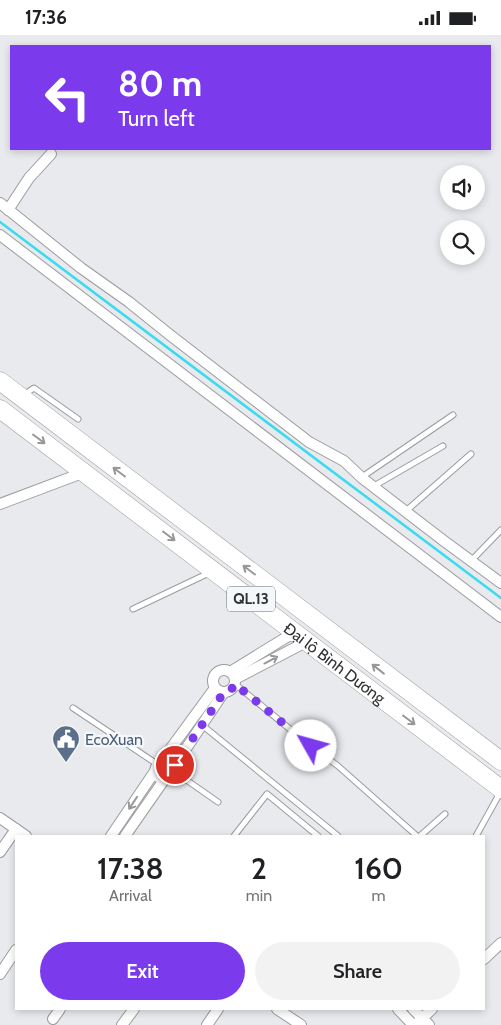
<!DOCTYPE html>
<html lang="en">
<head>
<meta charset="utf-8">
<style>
  :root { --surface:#fff; --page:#f2f2f2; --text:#202124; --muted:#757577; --accent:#7c3aed }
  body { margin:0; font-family:Cabin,sans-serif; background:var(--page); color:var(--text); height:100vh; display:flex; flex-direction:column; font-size:19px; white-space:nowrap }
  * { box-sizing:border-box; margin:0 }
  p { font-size:16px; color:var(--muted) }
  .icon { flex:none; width:28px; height:28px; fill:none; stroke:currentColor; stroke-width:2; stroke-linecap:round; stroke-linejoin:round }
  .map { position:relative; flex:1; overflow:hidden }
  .sheet { position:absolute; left:15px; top:800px; width:470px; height:175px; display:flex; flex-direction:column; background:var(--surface); border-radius:0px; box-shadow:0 2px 8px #0003 }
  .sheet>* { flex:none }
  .top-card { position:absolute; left:10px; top:10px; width:481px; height:105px; border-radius:0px; box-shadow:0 2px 8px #0003; background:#7c3aed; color:#fff; overflow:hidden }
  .fabs { position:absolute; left:440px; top:130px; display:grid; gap:10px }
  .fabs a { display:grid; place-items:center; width:45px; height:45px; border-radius:50%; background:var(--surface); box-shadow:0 2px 8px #0003; font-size:25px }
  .pin { position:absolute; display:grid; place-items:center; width:42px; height:42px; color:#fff; margin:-21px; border:2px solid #fff; border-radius:50%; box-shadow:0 1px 5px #0007 }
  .me { position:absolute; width:55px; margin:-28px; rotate:308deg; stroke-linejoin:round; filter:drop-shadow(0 0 4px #0008) }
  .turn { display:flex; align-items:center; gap:18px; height:105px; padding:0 25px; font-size:22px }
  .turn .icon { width:65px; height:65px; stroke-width:2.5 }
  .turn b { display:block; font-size:35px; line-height:42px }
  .eta { display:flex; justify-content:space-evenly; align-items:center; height:85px; text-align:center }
  .eta b { font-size:30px; font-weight:600; line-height:35px }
  .action { display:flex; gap:10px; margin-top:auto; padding:10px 25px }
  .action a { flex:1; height:58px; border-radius:30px; background:var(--accent); color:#fff; font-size:20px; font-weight:600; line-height:58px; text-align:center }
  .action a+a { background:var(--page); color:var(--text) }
  .status { display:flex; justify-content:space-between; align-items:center; height:35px; padding:0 25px; background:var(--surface); direction:ltr }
  .status svg { height:14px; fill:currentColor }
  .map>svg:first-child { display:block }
</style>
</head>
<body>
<div class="status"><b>17:36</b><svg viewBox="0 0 49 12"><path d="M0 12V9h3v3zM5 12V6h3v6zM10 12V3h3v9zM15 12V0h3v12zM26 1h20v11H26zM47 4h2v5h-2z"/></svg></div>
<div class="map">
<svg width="501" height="990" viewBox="0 0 501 990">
  <rect width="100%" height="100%" fill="#e8eaee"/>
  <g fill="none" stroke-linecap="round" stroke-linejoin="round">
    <polyline stroke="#3adaef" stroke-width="2.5" points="0,187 501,563"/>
    <g stroke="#9a9c9f" stroke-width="7">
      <g id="lane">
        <polyline points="23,358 25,359 34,353 78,384"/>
        <polyline points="362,442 453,380"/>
        <polyline points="374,451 443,411"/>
        <polyline points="406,476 471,419"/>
        <polyline points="471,526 501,495"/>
        <polyline points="133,574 211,537"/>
        <polyline points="235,649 302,704 338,731 417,801"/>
        <polyline points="73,673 157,729"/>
        <polyline points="202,690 338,801"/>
        <polyline points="175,737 218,767"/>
        <polyline points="234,801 267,759 318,801"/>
        <polyline points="420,801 445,779"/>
        <polyline points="476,801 501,756"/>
      </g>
    </g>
    <g stroke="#9a9c9f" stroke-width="12">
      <g id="street">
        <polyline points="0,168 81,233 129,267 170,300 309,407 344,426 362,443 444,506 501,548"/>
        <polyline points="8,175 29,143 51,119"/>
        <polyline points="0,200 501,582"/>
        <polyline points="0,469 85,437"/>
        <circle cx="224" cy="646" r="11"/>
        <polyline points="230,637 295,597"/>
        <polyline points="235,644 306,607"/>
        <polyline points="163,724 215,653"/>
        <polyline points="175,730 224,657"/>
        <polyline points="0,783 26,801"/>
        <path d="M111,801L155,736C157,727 161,724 170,725L175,730V737C170,745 166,746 158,742L155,736"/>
        <polyline points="125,801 164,745"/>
        <polyline points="0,817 16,794"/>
        <polyline points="484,924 501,908"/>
        <polyline points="0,939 16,915"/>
        <polyline points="277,974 301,990"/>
        <polyline points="398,974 413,990"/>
        <polyline points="413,974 429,990"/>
        <polyline points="53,984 60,974"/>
        <polyline points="122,990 134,974"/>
        <polyline points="207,990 218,974"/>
        <polyline points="415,990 432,974"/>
      </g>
    </g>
    <g stroke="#9a9c9f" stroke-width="19">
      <g id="highway">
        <polyline points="0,346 501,726"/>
        <path id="s1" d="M0,374L501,754"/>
      </g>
    </g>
    <use href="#lane" stroke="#fff" stroke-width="5"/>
    <use href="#street" stroke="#fff" stroke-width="10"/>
    <use href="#highway" stroke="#fff" stroke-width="18"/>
  </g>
  <defs><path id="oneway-shaft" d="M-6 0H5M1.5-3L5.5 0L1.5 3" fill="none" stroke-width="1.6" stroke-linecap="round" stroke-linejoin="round" transform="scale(1.25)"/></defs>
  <g stroke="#989899">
    <use href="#oneway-shaft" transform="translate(39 404) rotate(37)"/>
    <use href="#oneway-shaft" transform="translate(119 437) rotate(-143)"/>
    <use href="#oneway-shaft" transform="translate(169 501) rotate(37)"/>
    <use href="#oneway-shaft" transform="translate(249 535) rotate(-143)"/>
    <use href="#oneway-shaft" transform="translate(271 625) rotate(-28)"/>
    <use href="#oneway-shaft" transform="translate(378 634) rotate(-142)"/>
    <use href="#oneway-shaft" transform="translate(409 685) rotate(37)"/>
    <use href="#oneway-shaft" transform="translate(133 768) rotate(124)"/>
  </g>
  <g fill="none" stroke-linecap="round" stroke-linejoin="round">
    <polyline stroke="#7c3aed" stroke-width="9" stroke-dasharray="0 16.2" points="175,730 224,657 231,655 235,649 311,711"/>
  </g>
  <defs>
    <g id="civic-pin" transform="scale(1.4375)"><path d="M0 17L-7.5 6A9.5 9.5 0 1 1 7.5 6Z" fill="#5c6f8a" stroke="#f5f8fb"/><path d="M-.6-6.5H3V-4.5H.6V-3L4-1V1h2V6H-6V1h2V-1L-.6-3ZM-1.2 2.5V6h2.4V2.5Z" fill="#fff"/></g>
  </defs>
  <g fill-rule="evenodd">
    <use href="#civic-pin" x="66" y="704"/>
  </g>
  <g text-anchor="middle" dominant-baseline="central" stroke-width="4.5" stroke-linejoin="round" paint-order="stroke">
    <rect fill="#f5f8fb" stroke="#6c6d6f" stroke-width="1" x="227" y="551.5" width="48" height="25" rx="4"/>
    <g font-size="15" font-weight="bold" fill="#313233">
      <text x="251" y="564">QL.13</text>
    </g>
    <g font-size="16" fill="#313233" stroke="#f5f8fb">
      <text stroke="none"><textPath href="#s1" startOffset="420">Đại lộ Bình Dương</textPath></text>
    </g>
    <g font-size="16" fill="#4e5e75" stroke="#f5f8fb" text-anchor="start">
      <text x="85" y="704">EcoXuan</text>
    </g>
  </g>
</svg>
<div class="fabs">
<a><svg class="icon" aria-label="sound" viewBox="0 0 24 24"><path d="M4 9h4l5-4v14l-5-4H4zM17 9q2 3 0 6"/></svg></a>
<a><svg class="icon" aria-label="search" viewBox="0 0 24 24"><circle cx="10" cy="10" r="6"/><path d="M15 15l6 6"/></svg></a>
</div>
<div class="pin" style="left:175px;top:730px;background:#d93025"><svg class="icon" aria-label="arrive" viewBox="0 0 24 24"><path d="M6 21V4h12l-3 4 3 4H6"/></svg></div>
<svg class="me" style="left:311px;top:711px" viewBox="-20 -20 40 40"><circle r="19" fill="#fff"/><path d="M0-13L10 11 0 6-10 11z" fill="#7c3aed"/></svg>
<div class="top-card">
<div class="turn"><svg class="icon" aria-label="left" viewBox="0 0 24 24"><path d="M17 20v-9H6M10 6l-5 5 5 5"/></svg><div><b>80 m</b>Turn left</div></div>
</div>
<section class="sheet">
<div class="eta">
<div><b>17:38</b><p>Arrival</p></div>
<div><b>2</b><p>min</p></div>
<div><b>160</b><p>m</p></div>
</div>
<div class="action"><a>Exit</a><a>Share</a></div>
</section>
</div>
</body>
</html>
